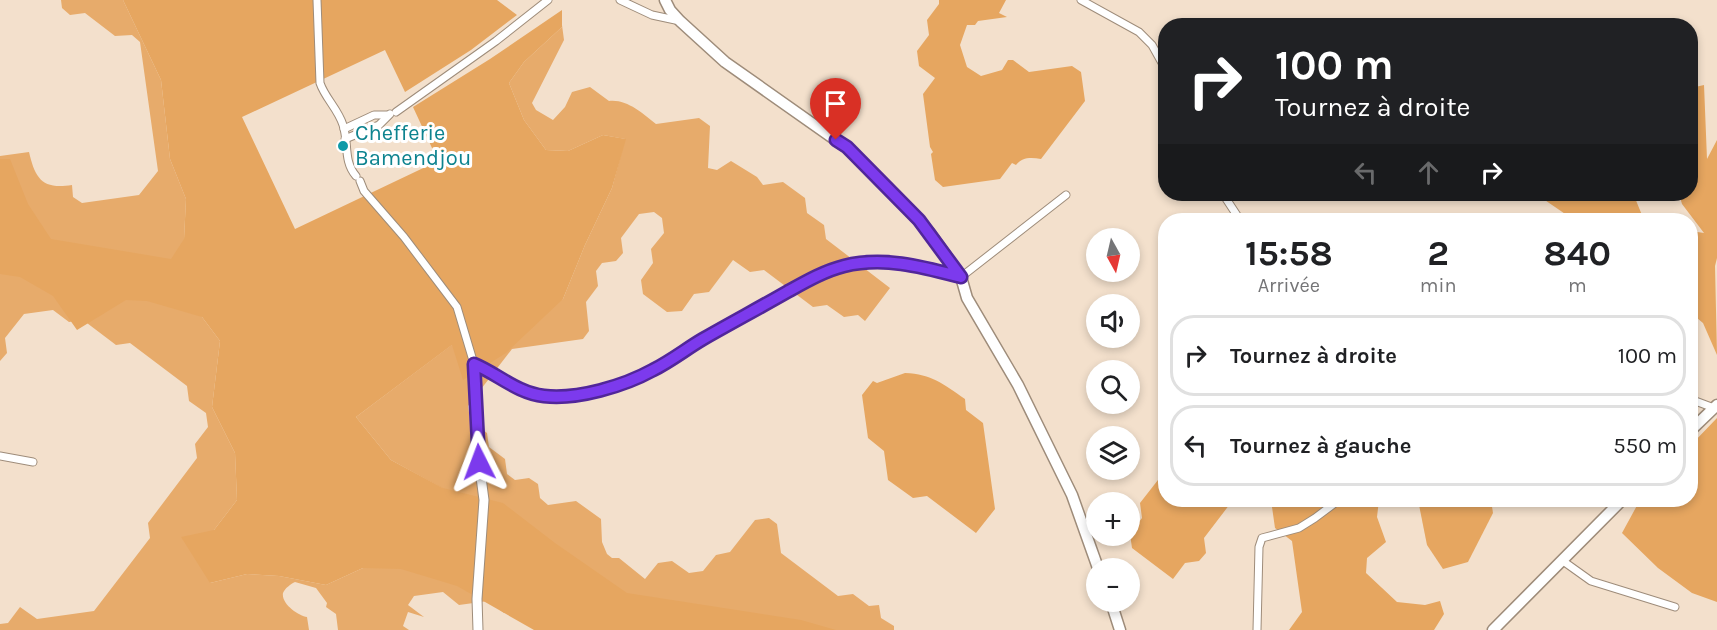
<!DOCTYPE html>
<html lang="fr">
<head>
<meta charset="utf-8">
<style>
  :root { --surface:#fff; --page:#f6f6f6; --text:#202124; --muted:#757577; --line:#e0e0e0 }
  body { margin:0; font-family:Karla,sans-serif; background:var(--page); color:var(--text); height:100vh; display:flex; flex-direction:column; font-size:22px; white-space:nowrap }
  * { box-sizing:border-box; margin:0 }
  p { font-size:20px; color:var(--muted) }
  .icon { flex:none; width:33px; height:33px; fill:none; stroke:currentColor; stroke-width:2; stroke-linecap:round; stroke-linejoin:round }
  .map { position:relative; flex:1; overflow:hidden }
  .drawer { position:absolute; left:1158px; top:213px; width:540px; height:294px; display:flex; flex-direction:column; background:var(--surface); border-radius:24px; box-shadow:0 3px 9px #0003 }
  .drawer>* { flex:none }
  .hud { position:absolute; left:1158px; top:18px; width:540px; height:183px; border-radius:24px; box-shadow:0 3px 9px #0003; background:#202124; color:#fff; overflow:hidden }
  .needle { width:39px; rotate:172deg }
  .fabs { position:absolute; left:1086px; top:228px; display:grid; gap:12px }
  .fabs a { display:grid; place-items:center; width:54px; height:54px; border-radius:50%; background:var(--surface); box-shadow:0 3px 9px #0003; font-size:30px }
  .pin { position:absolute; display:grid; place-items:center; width:51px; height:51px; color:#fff; margin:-62px -26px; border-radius:50% 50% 50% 0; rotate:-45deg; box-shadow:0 0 6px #0007 }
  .pin .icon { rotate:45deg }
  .me { position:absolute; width:66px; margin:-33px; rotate:357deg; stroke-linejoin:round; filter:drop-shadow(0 0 4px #0008) }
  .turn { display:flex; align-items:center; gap:21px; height:126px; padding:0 18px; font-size:27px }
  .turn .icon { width:78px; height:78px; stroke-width:2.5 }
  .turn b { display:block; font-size:42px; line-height:51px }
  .lanes { display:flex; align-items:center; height:57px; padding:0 18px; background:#0003; justify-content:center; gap:30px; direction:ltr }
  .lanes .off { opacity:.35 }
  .eta { display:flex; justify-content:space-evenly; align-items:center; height:102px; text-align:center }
  .eta b { font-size:36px; font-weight:700; line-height:42px }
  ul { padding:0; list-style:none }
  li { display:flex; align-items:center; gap:18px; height:81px; margin:0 12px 9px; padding:0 6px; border:3px solid var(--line); border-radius:24px }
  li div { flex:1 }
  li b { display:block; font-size:22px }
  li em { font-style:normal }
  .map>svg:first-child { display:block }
</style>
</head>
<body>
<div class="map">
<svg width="1717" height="630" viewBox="0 0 1717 630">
  <rect width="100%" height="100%" fill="#f3e0cc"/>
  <path fill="#e7ab6b" d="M61,0H123L161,80L170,159L186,199L184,239L202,317L220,341L212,407L235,453L237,500L214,530L210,583L247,574L279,576L326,585L363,568L442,488L391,460L356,417L453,344L563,299L585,245L612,188L625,139L603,135L568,151L546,150L524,120L509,83L524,62L562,27V25L564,40L532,103L536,110L553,120L565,107L572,92L590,87L609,101C627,99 642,113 656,124L699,118L710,126L708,168L717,170L731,161L757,177L763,185L783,182L805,198L807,213L824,225L826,239L890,288L865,321L858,315L844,317L827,305L813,307L764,270L750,272L733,260L709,292L694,294L682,311L667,312L643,294L641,280L653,263L651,249L664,233L662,218L654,212L639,214L621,238L623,253L616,261L602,263L596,271L598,286L586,302L589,331L583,339L512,349L468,406L470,420L487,433L489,447L505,459L507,474L515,480L529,478L538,484L540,498L548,505L576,501L601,519L602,542L607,554L612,558H619L645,579L658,563L672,561L689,573L703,571L716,555L730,552L755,520L769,518L777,524L781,553L838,596L853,594L869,606L879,605L881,618L894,626V630H543L519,611L504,613L488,601L459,605L443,592L414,596L408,605L424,617L408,612L403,626L409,630H338L336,614L326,607L327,603L316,588L295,582C291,584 285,588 283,593C281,604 299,616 307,617L309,630H0V624L8,623L20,607L37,619L94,611L150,538L148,523L197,458L195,444L208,427L206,413L189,401L187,386L130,343L116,345L83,320L69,322L53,310L24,314L5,338L7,353L0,361V156L29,152C35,178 42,190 72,185L73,197L82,203L139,195L158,171L140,42L132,35L115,36L85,13L70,15L62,8Z"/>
  <g fill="#e6a660">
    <polygon points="123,0 497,0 517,15 471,50 405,92 385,50 242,117 295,229 438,161 413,107 490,59 562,10 562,27 524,62 509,83 524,120 546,150 568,151 603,135 626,139 612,188 585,245 563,299 506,353 463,380 452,345 356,417 391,460 443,488 503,503 555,543 627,593 801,620 836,630 534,630 457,586 401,569 363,568 326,585 279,576 247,574 210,583 181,537 214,530 237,500 235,453 212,407 220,341 202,317 147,301 126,300 77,330 53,296 20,277 0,274 0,159 10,159 28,204 51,239 171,259 184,239 186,199 170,159 161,80"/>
    <path d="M939,0H1006L999,13L1007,17L978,21L975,25H967L960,45L967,67L981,76L1002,70L1008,60H1013L1029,72L1072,66L1081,72L1085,101L1041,159C1031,157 1022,157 1016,165L1012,163L1000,179L943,187L935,180L931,154L933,152L930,147L923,94L935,78L919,66L917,51L929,35L927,20L939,4Z"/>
    <polygon points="1704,85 1707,159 1717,140 1717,258 1715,266 1717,355 1703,323 1691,313 1692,270 1691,231 1704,233 1682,204 1679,194 1690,194 1691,88"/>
    <polygon points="1536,194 1618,194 1635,198 1644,220 1574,220"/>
    <path d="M905,373C932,374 943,384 965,399L966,410L983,423L995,509L976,533L927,496L913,498L888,480L884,451L868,438L862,395L873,381L877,383Z"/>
    <polygon points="1717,418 1717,602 1692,593 1658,568 1622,533 1640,500 1690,500 1691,445"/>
    <polygon points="1165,419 1166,500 1233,500 1204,538 1206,553 1199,561 1185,563 1173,579 1132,548 1130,534 1142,518 1140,503 1165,471 1159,427"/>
    <polygon points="1271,500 1379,500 1377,517 1386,542 1367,558 1366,573 1397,602 1425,605 1440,601 1444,614 1434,630 1289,630 1302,612 1292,541 1275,528"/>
    <polygon points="1418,500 1491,500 1493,513 1468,562 1443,569 1427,545"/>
  </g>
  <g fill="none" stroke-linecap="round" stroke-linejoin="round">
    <g stroke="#9e8c7a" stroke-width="9">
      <g id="minor">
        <path d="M317,0L320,83C325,98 338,109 343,125C349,143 343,161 356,176"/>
        <polyline points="620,0 652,15 680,21"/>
        <polyline points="1081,0 1139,32 1152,45 1166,70"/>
        <polyline points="396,112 496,41 548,0"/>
        <polyline points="344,129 374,115 388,115"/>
        <polyline points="345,139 379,125 390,114"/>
        <polyline points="360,181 364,191 404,237 457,307 474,364"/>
        <polyline points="1223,194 1240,220"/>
        <polyline points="961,277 1066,195"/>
        <polyline points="1690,399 1714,408"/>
        <polyline points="0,456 33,462"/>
        <polyline points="1563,561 1591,581 1675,607"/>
        <polyline points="1257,630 1259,547 1262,538 1299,528 1315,518 1339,500"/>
      </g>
    </g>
    <g stroke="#9e8c7a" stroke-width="11">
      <path id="tertiary" d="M478,630L477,599L484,500L479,462L474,364C498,374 517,393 544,396C577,400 624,386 653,370C671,361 686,349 703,339C731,323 759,308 787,292C805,282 824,271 844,266C884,256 923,267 961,277"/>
    </g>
    <g stroke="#9e8c7a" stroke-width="13">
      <g id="secondary">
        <polyline points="665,0 670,10 680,21 725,62 847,148 897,197 930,233 961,277 967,298 1018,385 1072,495 1098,568"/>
        <polyline points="1690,431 1717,405"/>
        <polyline points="1111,602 1120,630"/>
        <polyline points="1493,630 1622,500"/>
      </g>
    </g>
    <use href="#minor" stroke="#fff" stroke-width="7"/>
    <use href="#tertiary" stroke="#fff" stroke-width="9"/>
    <use href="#secondary" stroke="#fff" stroke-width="10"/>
  </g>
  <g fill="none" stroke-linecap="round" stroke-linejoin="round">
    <g stroke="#51269a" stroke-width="15">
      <path id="route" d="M479,462L474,364C498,374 517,393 544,396C577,400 624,386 653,370C671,361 686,349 703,339C731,323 759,308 787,292C805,282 824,271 844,266C884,256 923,267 961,277L919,220L847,147L836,140"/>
    </g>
    <use href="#route" stroke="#7c3aed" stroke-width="10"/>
  </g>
  <circle fill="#0f9aa8" stroke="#fff" stroke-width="2" cx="343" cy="146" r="6"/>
  <g text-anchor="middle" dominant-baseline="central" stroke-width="6" stroke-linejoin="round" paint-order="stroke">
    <g font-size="22" fill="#0d838f" stroke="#fff" text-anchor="start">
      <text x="355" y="133">Chefferie<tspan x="355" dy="25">Bamendjou</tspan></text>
    </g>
  </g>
</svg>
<div class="fabs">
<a><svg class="needle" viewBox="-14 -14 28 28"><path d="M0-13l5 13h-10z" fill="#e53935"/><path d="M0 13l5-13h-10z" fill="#757577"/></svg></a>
<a><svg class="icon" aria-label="sound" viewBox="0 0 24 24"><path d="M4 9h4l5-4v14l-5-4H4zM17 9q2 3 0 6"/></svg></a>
<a><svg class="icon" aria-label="search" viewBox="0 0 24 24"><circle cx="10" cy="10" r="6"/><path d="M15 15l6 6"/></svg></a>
<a><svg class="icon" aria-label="layers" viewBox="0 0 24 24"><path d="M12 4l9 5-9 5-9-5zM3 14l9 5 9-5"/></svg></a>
<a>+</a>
<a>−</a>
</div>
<div class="pin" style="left:836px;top:140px;background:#d93025"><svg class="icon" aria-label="arrive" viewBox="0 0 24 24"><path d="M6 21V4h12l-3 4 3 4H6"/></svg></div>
<svg class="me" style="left:479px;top:462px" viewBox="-20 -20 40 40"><path d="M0-17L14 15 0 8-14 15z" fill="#7c3aed" stroke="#fff" stroke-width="4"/></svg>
<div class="hud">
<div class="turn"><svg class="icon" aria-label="right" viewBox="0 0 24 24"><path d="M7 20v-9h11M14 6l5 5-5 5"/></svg><div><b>100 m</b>Tournez à droite</div></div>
<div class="lanes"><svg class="icon off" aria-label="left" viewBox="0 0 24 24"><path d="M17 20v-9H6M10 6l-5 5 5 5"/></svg><svg class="icon off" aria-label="ahead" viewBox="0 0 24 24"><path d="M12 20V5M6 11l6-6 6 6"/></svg><svg class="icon" aria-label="right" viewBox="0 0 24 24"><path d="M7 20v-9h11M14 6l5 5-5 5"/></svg></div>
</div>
<section class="drawer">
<div class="eta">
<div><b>15:58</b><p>Arrivée</p></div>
<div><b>2</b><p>min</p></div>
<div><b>840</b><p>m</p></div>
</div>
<ul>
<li><svg class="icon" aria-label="right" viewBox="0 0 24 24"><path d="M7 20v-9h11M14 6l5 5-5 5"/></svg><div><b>Tournez à droite</b></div><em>100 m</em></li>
<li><svg class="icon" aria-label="left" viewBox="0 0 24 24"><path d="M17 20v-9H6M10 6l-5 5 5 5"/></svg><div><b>Tournez à gauche</b></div><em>550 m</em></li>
</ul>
</section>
</div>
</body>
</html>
